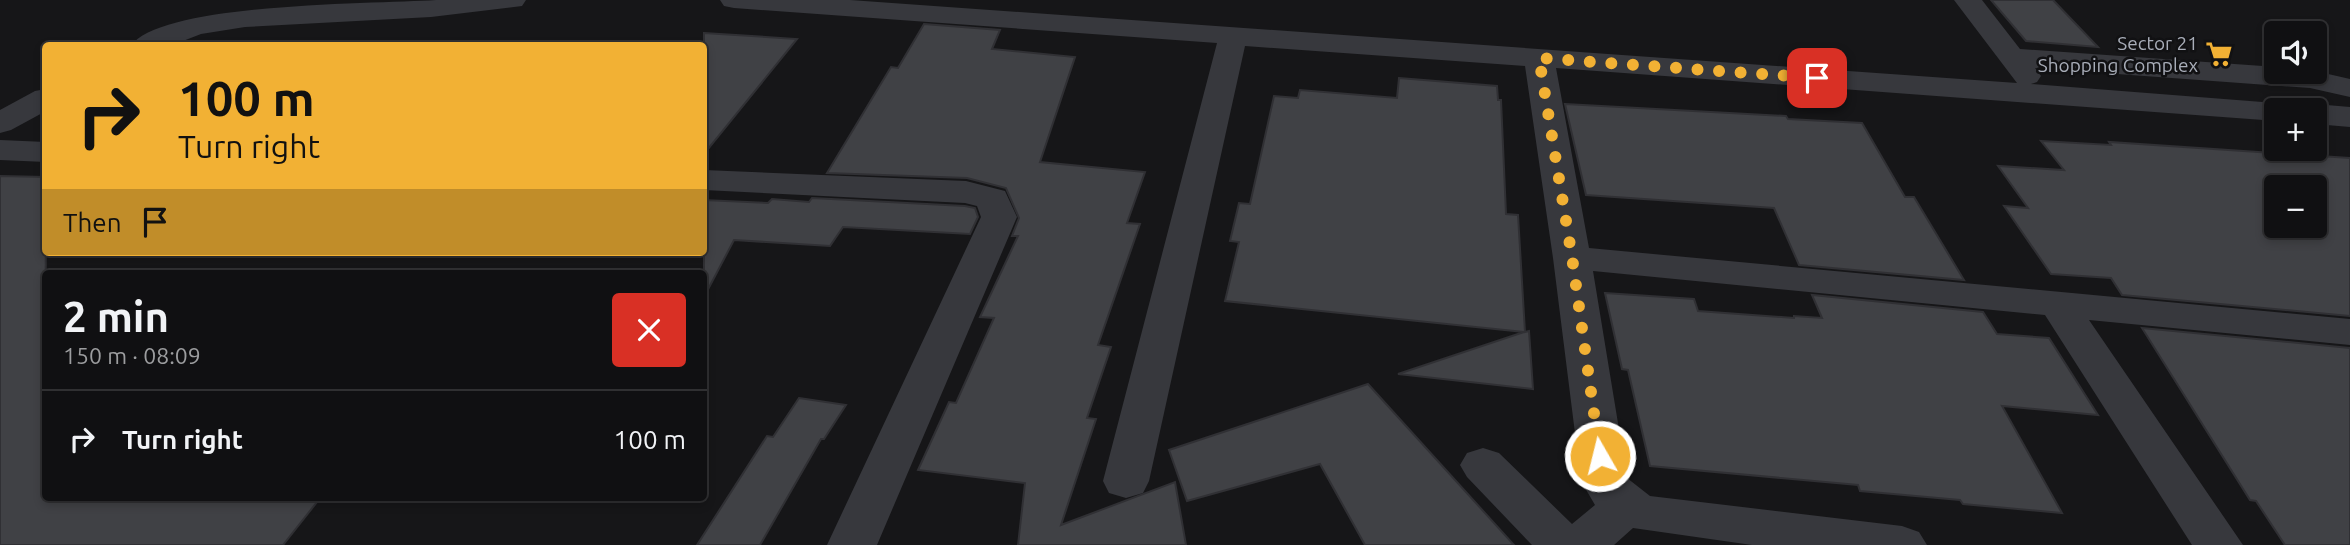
<!DOCTYPE html>
<html lang="en">
<head>
<meta charset="utf-8">
<style>
  :root { --surface:#101012; --page:#19191b; --text:#f1f3f6; --muted:#9c9d9f; --line:#303032 }
  body { margin:0; font-family:Ubuntu,sans-serif; background:var(--page); color:var(--text); height:100vh; display:flex; flex-direction:column; font-size:26px; white-space:nowrap }
  * { box-sizing:border-box; margin:0 }
  p { font-size:23px; color:var(--muted) }
  .icon { flex:none; width:38px; height:38px; fill:none; stroke:currentColor; stroke-width:2; stroke-linecap:round; stroke-linejoin:round }
  .map { position:relative; flex:1; overflow:hidden }
  .drawer { position:absolute; left:42px; top:270px; width:665px; height:231px; display:flex; flex-direction:column; background:var(--surface); border-radius:7px; box-shadow:0 4px 10px #0003,0 0 0 2px var(--line) }
  .drawer>* { flex:none }
  .banner { position:absolute; left:42px; top:42px; width:665px; height:214px; border-radius:7px; box-shadow:0 4px 10px #0003,0 0 0 2px var(--line); background:#f2b134; color:#111; overflow:hidden }
  .controls { position:absolute; left:2264px; top:21px; display:grid; gap:14px }
  .controls a { display:grid; place-items:center; width:63px; height:63px; border-radius:7px; background:var(--surface); box-shadow:0 4px 10px #0003,0 0 0 2px var(--line); font-size:35px }
  .pin { position:absolute; display:grid; place-items:center; width:60px; height:60px; color:#fff; margin:-30px; border-radius:14px; box-shadow:0 4px 10px #0006 }
  .me { position:absolute; width:77px; margin:-38px; rotate:352deg; stroke-linejoin:round; filter:drop-shadow(0 0 5px #0008) }
  .turn { display:flex; align-items:center; gap:24px; height:147px; padding:0 21px; font-size:32px }
  .turn .icon { width:91px; height:91px; stroke-width:2.5 }
  .turn b { display:block; font-size:49px; line-height:60px }
  .then { display:flex; align-items:center; height:66px; padding:0 21px; background:#0003; gap:14px; font-size:26px }
  .round { display:grid; place-items:center; flex:none; width:74px; height:74px; border-radius:7px; background:var(--page) }
  .overview { display:flex; align-items:center; justify-content:space-between; height:119px; padding:0 21px }
  h1 { font-size:42px; font-weight:700; line-height:52px }
  ul { padding:0; list-style:none }
  li { display:flex; align-items:center; gap:21px; height:98px; padding:0 21px; border-top:2px solid var(--line) }
  li div { flex:1 }
  li b { display:block; font-size:26px }
  li em { font-style:normal }
  .map>svg:first-child { display:block }
</style>
</head>
<body>
<div class="map">
<svg width="2350" height="545" viewBox="0 0 2350 545">
  <rect width="100%" height="100%" fill="#161618"/>
  <g fill="#404145" stroke="#303034" stroke-width="2" fill-rule="evenodd">
    <polygon points="1991,0 2053,0 2098,47 2026,41"/>
    <polygon points="924,24 1000,30 992,49 1075,57 1040,162 1145,172 1127,223 1140,224 1098,345 1111,347 1087,418 1096,419 1061,525 1175,482 1186,545 1018,545 1025,483 918,470 949,402 956,403 994,318 980,317 1018,236 1012,236 1019,218 1006,188 967,178 827,173 891,67 898,68"/>
    <polygon points="704,33 797,39 704,154"/>
    <polygon points="1399,78 1497,86 1498,100 1501,100 1506,214 1518,215 1525,332 1529,331 1533,389 1398,374 1524,332 1225,301 1239,242 1230,241 1239,203 1250,204 1274,96 1298,98 1300,90 1397,98"/>
    <polygon points="1565,104 1786,116 1788,119 1862,123 1905,197 1914,197 1964,280 1799,265 1774,208 1586,195"/>
    <path d="M2041,141L2111,145L2109,142L2350,158V316L2122,295L2111,278L2051,274L2004,206L2028,208L1998,166L2064,170ZM2277,187H2315V226H2277Z"/>
    <polygon points="0,176 46,177 45,497 321,497 283,545 0,545"/>
    <polygon points="812,198 965,206 975,208 978,217 970,234 843,227 830,246 734,240 704,297 704,200 768,203 772,199 809,202"/>
    <polygon points="1605,293 1694,299 1698,311 1794,318 1794,316 1822,318 1812,295 1983,312 1997,334 2049,338 2098,415 2002,406 2062,513 1963,504 1960,500 1860,491 1858,485 1650,466 1628,370 1622,369"/>
    <polygon points="2142,328 2350,348 2350,545 2285,545 2256,501 2250,500"/>
    <polygon points="1368,384 1514,545 1365,545 1320,464 1187,501 1169,450"/>
    <polygon points="799,398 846,405 824,439 821,439 760,545 697,545 767,436 773,437"/>
  </g>
  <g fill="none" stroke-linecap="round" stroke-linejoin="round">
    <g fill="#37383d" fill-rule="evenodd">
      <path d="M436,0H526L522,6L431,17L245,27L201,34L170,46H131C161,2 379,4 436,0Z"/>
      <polygon points="720,0 850,0 2017,83 1954,0 1982,0 2020,49 2277,67 2277,72 2315,71 2350,79 2350,97 2310,88 2035,68 2041,76 2037,82 2031,84 2288,104 2292,110 2277,110 2277,121 1556,68 1589,248 2350,319 2350,345 2089,320 2243,545 2192,545 2045,315 1593,271 1627,478 1650,496 1902,526 1919,532 1927,545 1752,545 1633,528 1614,545 1532,545 1467,477 1460,465 1467,453 1483,448 1499,453 1572,524 1595,505 1581,481 1553,258 1525,66 1245,46 1149,481 1143,493 1126,498 1109,493 1103,481 1217,43 734,8 724,6"/>
      <polygon points="46,89 46,111 11,130 0,133 0,110 35,91"/>
      <polygon points="2315,104 2350,107 2350,127 2315,124 2315,110 2302,110"/>
      <polygon points="0,140 46,142 46,162 0,160"/>
      <polygon points="704,170 966,181 1005,191 1017,217 877,545 827,545 981,217 977,206 965,203 704,190"/>
    </g>
  </g>
  <g fill="none" stroke-linecap="round" stroke-linejoin="round">
    <polyline stroke="#f2b134" stroke-width="12" stroke-dasharray="0 21.6" points="1600,456 1572,257 1539,58 1817,78"/>
  </g>
  <defs>
    <g id="supermarket-bare" transform="scale(2.1)"><path d="M-6-5.5h2.5l.6 2H6L4.5 2H-2.5L-4.4-4H-6ZM-1.5 3.2a1.3 1.3 0 1 0 .1 0ZM3 3.2a1.3 1.3 0 1 0 .1 0Z" fill="#f2b134" stroke="#111113" stroke-width="2.5" paint-order="stroke"/></g>
  </defs>
  <g fill-rule="evenodd">
    <use href="#supermarket-bare" x="2219" y="54"/>
  </g>
  <g text-anchor="middle" dominant-baseline="central" stroke-width="5" stroke-linejoin="round" paint-order="stroke">
    <g font-size="19" fill="#a8adb8" stroke="#111113" text-anchor="end">
      <text x="2198" y="43">Sector 21<tspan x="2198" dy="22">Shopping Complex</tspan></text>
    </g>
  </g>
</svg>
<div class="controls">
<a><svg class="icon" aria-label="sound" viewBox="0 0 24 24"><path d="M4 9h4l5-4v14l-5-4H4zM17 9q2 3 0 6"/></svg></a>
<a>+</a>
<a>−</a>
</div>
<div class="pin" style="left:1817px;top:78px;background:#d93025"><svg class="icon" aria-label="arrive" viewBox="0 0 24 24"><path d="M6 21V4h12l-3 4 3 4H6"/></svg></div>
<svg class="me" style="left:1600px;top:456px" viewBox="-20 -20 40 40"><circle r="17" fill="#f2b134" stroke="#fff" stroke-width="3"/><path d="M0-11L8 9 0 5-8 9z" fill="#fff"/></svg>
<div class="banner">
<div class="turn"><svg class="icon" aria-label="right" viewBox="0 0 24 24"><path d="M7 20v-9h11M14 6l5 5-5 5"/></svg><div><b>100 m</b>Turn right</div></div>
<div class="then">Then<svg class="icon" aria-label="arrive" viewBox="0 0 24 24"><path d="M6 21V4h12l-3 4 3 4H6"/></svg></div>
</div>
<section class="drawer">
<div class="overview"><div><h1>2 min</h1><p>150 m · 08:09</p></div><a class="round" style="background:#d93025;color:#fff"><svg class="icon" aria-label="close" viewBox="0 0 24 24"><path d="M6 6l12 12M18 6L6 18"/></svg></a></div>
<ul>
<li><svg class="icon" aria-label="right" viewBox="0 0 24 24"><path d="M7 20v-9h11M14 6l5 5-5 5"/></svg><div><b>Turn right</b></div><em>100 m</em></li>
</ul>
</section>
</div>
</body>
</html>
